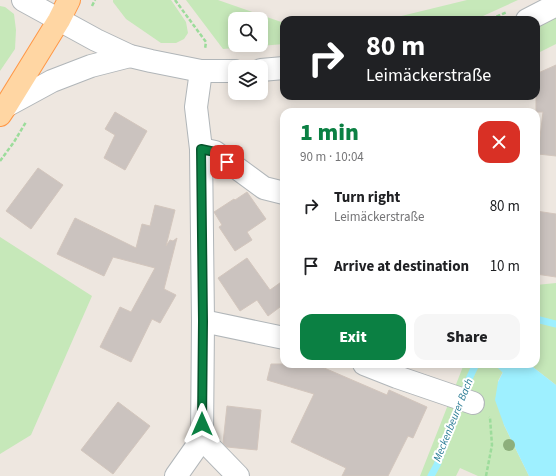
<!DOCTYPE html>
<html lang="en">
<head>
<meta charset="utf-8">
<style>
  :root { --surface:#fff; --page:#f6f6f6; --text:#202124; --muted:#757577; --accent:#0b8043 }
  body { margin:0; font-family:"Source Sans 3",sans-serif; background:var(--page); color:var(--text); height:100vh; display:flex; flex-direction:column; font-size:15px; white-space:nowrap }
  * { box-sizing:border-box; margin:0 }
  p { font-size:13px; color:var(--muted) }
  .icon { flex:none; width:22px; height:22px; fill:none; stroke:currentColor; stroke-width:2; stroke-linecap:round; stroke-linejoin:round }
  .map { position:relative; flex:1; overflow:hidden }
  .sheet { position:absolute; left:280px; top:108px; width:260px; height:260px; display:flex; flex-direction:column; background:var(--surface); border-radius:12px; box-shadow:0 2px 10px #0003 }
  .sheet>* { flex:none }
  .guide { position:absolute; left:280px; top:16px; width:260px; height:84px; border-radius:12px; box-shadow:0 2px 10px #0003; background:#202124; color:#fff; overflow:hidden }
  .buttons { position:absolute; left:228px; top:12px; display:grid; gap:8px }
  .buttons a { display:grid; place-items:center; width:40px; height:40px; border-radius:8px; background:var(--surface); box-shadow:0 2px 10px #0003; font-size:20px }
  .pin { position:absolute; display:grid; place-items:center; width:34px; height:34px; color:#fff; margin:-17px; border-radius:8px; box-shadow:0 2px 6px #0006 }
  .me { position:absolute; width:44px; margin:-22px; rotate:0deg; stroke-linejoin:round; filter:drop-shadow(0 0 3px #0008) }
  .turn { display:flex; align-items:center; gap:14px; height:84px; padding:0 20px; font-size:18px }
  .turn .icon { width:52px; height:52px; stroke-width:2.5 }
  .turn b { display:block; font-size:28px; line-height:34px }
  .round { display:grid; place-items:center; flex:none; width:42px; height:42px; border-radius:12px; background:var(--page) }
  .overview { display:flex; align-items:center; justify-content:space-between; height:68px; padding:0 20px }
  h1 { font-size:24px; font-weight:800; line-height:30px; color:var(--accent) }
  .action { display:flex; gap:8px; margin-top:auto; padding:8px 20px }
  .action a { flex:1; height:46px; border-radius:12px; background:var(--accent); color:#fff; font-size:16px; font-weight:800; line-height:46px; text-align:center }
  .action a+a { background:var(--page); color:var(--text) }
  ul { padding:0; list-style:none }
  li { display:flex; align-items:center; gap:12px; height:60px; padding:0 20px }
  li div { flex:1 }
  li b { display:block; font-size:15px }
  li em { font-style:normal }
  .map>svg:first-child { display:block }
</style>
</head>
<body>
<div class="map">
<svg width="556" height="476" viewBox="0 0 556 476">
  <rect width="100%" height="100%" fill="#eee7e0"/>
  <g fill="#c6e8b9" fill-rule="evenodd">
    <polygon points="113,0 171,0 186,22 188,33 184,39 176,43 161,43 126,19 113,2"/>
    <path d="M186,0H218L284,23V44L223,49ZM235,19H261V45H235Z"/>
    <polygon points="467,0 518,0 483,16 462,20 385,20"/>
    <polygon points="0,6 5,7 14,14 16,30 15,49 0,71"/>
    <polygon points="556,17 556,44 536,54 536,26"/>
    <polygon points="0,237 92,296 31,435 0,454"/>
    <polygon points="556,283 556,385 529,364 536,364 536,285"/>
    <polygon points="464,364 507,364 498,381 504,425 529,476 478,476 460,468 456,476 420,476"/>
  </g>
  <polygon fill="#9ef0ff" points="507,364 529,364 556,385 556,476 529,476 504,425 495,400 498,382"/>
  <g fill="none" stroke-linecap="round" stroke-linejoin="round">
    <g stroke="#9ef0ff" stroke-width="7">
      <polyline points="536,319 556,324"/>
      <polyline points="499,364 504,369"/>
      <polyline points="431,476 437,465 469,379 476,364"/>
    </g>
  </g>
  <g fill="#cbc3bf" stroke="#d3c6bd">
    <polygon points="556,65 556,156 538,154 543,112 536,112 536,74"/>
    <polygon points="115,112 147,131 125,170 104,158 115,135 105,129"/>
    <polygon points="38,168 63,185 31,229 6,211"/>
    <polygon points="247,192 266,219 247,232 252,240 235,251 219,227 222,225 214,212 234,199 235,200"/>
    <polygon points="155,205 175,210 166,246 170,240 173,241 177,238 164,289 176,295 160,323 152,319 131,362 100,347 120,307 131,312 155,268 113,257 104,276 57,254 75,218 136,248 142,224 150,226"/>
    <polygon points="536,211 556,214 556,277 536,274"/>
    <polygon points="247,258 270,290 284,280 284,304 268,316 257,300 240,311 218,278"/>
    <polygon points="271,364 315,364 387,395 389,390 427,407 413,438 408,436 388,476 342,476 346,468 291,442 314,394 267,380"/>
    <polygon points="118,402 150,426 113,474 81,450"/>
    <polygon points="227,406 261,410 257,450 227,447 223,443"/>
  </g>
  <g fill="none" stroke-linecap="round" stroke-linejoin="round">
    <g stroke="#b1b6b9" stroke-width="24">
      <g id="minor">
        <polyline points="23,0 96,40 130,56 151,61 201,71 235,71"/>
        <polyline points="527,20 556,5"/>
        <polyline points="261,70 284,68"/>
        <polyline points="6,106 52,81 91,66 130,56"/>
        <polyline points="201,149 215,152 264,188 284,193"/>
        <polyline points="203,321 284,338"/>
        <polyline points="364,364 397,377 473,403"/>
        <polyline points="202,439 238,476"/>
        <polyline points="176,476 202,439 203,321 201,149 196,107 201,71"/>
      </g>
    </g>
    <g stroke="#ff9847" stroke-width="24">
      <polyline id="major" points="0,115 6,106 59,20 69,0"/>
    </g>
    <g stroke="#9cdc9b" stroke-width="2.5" stroke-dasharray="4 2" stroke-linecap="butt">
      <polyline points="175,0 206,42 205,49"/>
      <polyline points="92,6 95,0"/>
      <polyline points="485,20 498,16 507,12"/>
      <polyline points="0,161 14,142 26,122"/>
      <polyline points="486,476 492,445 490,418 489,417"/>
    </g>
    <use href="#minor" stroke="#fff" stroke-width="22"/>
    <use href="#major" stroke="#ffd6a3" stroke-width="22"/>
  </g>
  <circle fill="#8daf7c" cx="509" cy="445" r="6"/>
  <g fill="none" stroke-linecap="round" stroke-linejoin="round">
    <g stroke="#07532c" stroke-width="10">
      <polyline id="route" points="202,424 203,321 201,149 215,152 227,162"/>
    </g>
    <use href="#route" stroke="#0b8043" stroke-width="7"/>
  </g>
  <g text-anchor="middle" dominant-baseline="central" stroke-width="4" stroke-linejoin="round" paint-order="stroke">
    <g font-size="11" font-style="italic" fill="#2a7c95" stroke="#fff">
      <text transform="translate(453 420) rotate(-68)">Meckenbeurer Bach</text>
    </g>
  </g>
</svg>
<div class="buttons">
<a><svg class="icon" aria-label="search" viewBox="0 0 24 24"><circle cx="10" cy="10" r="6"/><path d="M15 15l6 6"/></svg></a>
<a><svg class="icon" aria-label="layers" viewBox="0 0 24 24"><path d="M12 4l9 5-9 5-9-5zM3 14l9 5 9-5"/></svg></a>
</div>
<div class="pin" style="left:227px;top:162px;background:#d93025"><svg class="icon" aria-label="arrive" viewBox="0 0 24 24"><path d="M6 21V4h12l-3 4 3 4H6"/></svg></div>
<svg class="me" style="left:202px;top:424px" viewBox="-20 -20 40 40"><path d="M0-17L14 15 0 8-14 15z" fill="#0b8043" stroke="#fff" stroke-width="4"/></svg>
<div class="guide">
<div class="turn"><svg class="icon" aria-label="right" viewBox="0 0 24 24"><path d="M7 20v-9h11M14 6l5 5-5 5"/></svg><div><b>80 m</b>Leimäckerstraße</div></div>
</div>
<section class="sheet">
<div class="overview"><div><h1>1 min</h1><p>90 m · 10:04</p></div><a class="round" style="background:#d93025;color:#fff"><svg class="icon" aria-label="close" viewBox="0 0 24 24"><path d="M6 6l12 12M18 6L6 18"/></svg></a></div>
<ul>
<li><svg class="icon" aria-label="right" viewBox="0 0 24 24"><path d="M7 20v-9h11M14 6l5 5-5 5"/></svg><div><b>Turn right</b><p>Leimäckerstraße</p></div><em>80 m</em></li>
<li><svg class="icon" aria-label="arrive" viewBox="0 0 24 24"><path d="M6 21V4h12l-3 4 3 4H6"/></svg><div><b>Arrive at destination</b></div><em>10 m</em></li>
</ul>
<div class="action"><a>Exit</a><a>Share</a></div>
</section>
</div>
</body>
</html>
